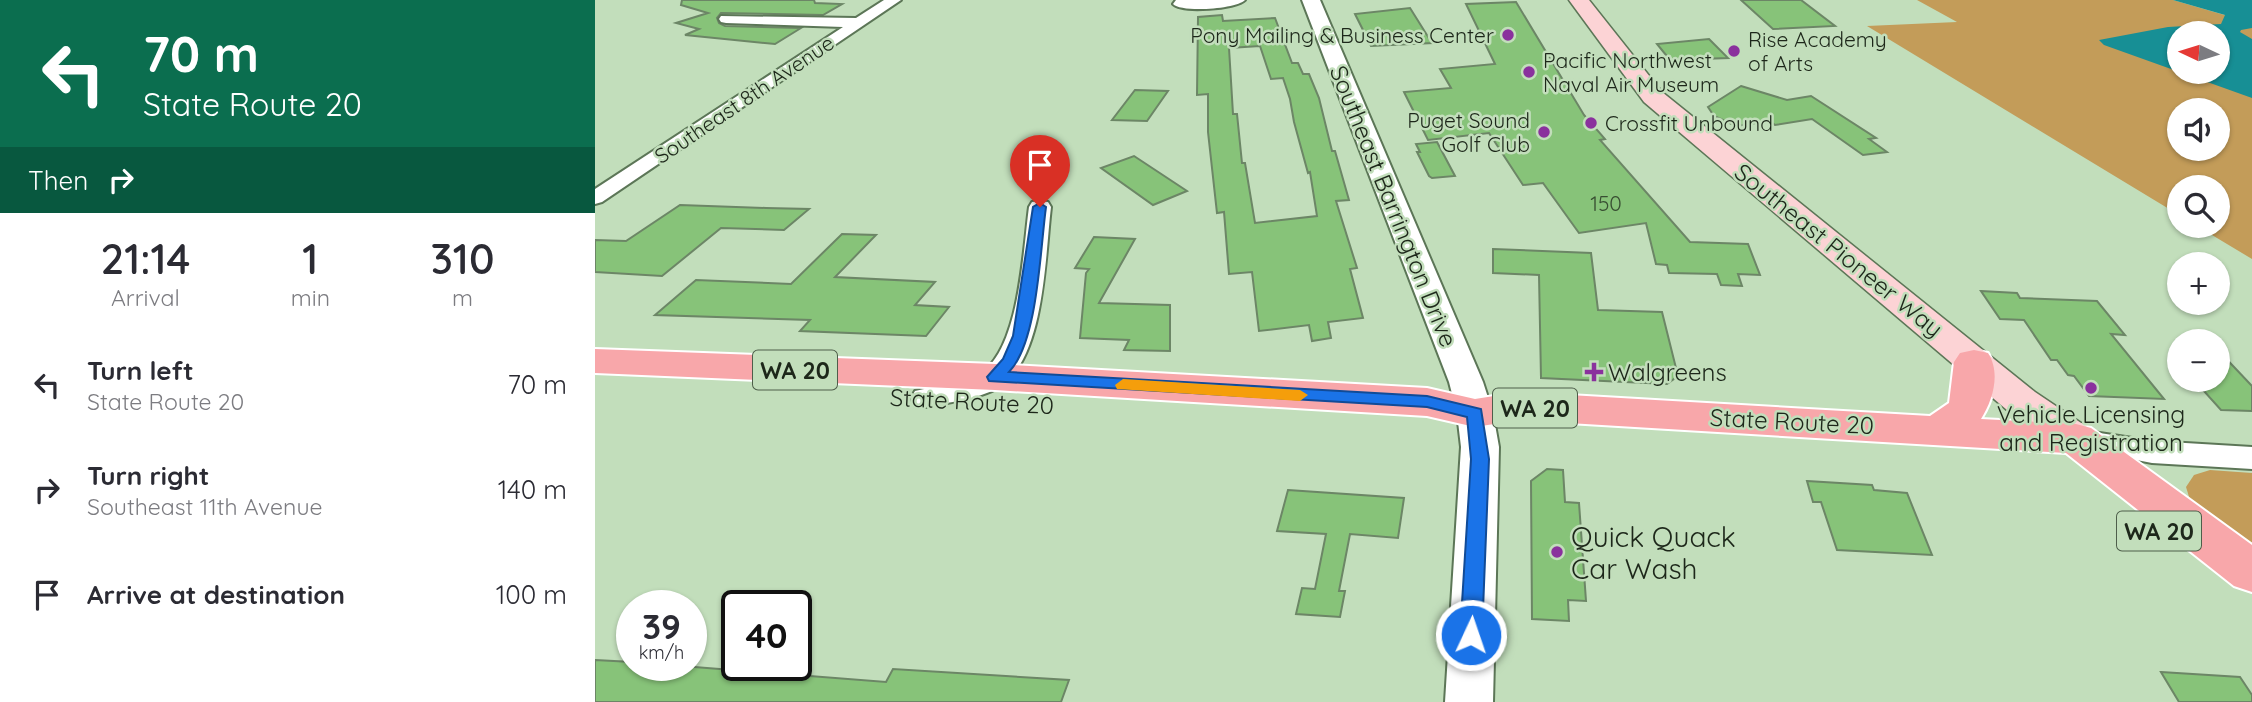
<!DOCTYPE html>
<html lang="en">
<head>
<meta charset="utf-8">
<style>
  :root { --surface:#fff; --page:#f2f2f3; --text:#2b2b33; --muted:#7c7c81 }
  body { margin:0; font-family:Quicksand,sans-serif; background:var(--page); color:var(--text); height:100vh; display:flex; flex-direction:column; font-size:26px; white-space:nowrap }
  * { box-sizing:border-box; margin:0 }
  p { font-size:23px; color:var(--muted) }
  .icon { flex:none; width:38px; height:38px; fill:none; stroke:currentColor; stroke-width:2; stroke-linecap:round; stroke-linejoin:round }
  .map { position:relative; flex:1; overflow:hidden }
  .details { display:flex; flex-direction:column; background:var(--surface); width:595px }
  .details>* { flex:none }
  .banner { background:#0b6e4f; color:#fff; overflow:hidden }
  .needle { width:46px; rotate:274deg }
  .controls { position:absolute; left:1572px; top:21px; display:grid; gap:14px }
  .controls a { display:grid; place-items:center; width:63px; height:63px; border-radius:50%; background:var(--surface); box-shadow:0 2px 5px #0004; font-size:35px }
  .speed { position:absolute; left:21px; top:590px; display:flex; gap:14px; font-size:35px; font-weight:700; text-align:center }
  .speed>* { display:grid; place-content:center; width:91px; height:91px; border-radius:50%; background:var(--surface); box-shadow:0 2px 5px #0004; line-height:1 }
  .speed small { font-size:18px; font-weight:400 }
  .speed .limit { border:4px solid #111; border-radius:10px; background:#fff; color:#111 }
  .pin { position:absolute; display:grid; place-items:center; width:60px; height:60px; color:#fff; margin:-72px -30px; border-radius:50% 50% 50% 0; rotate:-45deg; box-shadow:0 0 7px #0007 }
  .pin .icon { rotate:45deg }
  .me { position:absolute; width:77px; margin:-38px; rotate:3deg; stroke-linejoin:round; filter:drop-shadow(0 0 5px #0008) }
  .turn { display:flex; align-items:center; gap:24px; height:147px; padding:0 28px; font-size:32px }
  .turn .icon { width:91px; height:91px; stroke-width:2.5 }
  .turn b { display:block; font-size:49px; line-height:60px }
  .then { display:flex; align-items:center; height:66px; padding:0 28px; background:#0003; gap:14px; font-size:26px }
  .eta { display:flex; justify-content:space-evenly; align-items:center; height:119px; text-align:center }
  .eta b { font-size:42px; font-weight:600; line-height:49px }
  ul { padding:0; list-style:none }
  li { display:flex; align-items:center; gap:21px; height:105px; padding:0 28px }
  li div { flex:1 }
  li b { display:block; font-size:26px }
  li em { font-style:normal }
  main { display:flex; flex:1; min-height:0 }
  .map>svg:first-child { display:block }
</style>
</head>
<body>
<main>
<section class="details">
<div class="banner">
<div class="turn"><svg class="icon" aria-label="left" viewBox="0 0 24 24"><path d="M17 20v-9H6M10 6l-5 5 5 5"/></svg><div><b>70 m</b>State Route 20</div></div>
<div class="then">Then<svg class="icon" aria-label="right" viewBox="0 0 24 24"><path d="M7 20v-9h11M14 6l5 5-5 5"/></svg></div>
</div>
<div class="eta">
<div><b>21:14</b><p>Arrival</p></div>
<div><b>1</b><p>min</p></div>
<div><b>310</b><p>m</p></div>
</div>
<ul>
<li><svg class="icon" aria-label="left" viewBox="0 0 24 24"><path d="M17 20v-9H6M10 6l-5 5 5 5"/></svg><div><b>Turn left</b><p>State Route 20</p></div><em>70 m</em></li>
<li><svg class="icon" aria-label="right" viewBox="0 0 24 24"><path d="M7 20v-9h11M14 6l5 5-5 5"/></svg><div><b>Turn right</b><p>Southeast 11th Avenue</p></div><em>140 m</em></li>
<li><svg class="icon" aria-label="arrive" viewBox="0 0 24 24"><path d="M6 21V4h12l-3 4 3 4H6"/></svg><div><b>Arrive at destination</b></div><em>100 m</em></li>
</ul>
</section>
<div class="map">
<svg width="1657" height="702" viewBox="0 0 1657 702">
  <rect width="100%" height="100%" fill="#c2debb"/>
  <g fill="#c39c59" fill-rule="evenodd">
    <path d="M1322,0H1578L1657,23V259L1602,226H1622V187H1584V215L1272,26L1362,22ZM1584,33H1622V72H1584ZM1584,110H1622V149H1584Z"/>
    <polygon points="1615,470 1657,473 1657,546 1595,500 1591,487 1599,475"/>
  </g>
  <path fill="#178f95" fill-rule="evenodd" d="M1578,0H1657V28L1646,30L1645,32L1657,39V98L1509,45L1504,40L1573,27L1626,24L1630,15ZM1584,33H1622V72H1584Z"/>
  <g fill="#87c379" stroke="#6c8666" stroke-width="2" fill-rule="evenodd">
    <polygon points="87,0 219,0 220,3 247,4 228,15 126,13 122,18 124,23 130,26 206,28 180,44 90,35 104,29 81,23 113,13 86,5"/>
    <polygon points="1146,0 1206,0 1240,26 1178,29"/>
    <polygon points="921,2 989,115 1010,139 1005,140 1095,242 1153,244 1165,275 1143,274 1147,286 1126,285 1122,274 1074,273 1072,265 1061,264 1051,223 984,233 948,183 928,185 894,133 833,140 809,92 856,88 845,69 900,64 871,4"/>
    <polygon points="815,8 837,43 776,46 760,14"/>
    <path d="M627,15L628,21L680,18L697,63H703L708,74H714L724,98L737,151H740L754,200L741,201L762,268L755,269L768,318L733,322L736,338L717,341L714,325L664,331L657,272L634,274L629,212L622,213L613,132V94L602,95L603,17ZM665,46L676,79L688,78L695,99L699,122L713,173L715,172L722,216L660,223L650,163H647L642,114H638L634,48Z"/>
    <polygon points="1114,39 1133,58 1075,60 1062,44"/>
    <polygon points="1146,86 1192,100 1216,96 1281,138 1274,139 1292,152 1268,155 1217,119 1180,125 1175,121 1141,126 1119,116 1113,107"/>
    <polygon points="540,90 573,91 552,121 517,120"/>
    <polygon points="842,142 860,176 837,178 834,176 822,152 825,152 821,144"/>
    <polygon points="539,156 592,191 558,205 506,168"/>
    <polygon points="85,205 171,208 214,209 189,230 126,228 67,276 0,272 0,240 31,241"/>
    <polygon points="247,234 281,235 240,277 340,282 320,305 354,307 331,336 205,331 215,320 60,315 101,280 196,284"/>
    <polygon points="499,237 540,239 504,303 575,305 575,351 529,350 534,340 485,338 491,273 494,269 480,268"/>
    <polygon points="898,249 996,253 1003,310 1067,312 1083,376 1072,384 946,378 944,275 898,273"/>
    <polygon points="1386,291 1422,293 1425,298 1502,301 1530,335 1516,334 1569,399 1494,396 1479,376 1473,375 1462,360 1456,360 1429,320 1405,319"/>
    <polygon points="1622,349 1657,386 1657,411 1626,410 1599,380 1622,380"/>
    <polygon points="952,469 968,470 970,502 984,503 991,601 973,600 974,621 937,619 936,481"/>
    <polygon points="1212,481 1277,485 1279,490 1312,493 1337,555 1242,550 1226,502 1218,502"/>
    <polygon points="693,490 809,498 803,538 755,534 744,591 750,591 745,617 701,614 707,588 720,589 731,534 682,531"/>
    <polygon points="0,660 37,662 37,665 74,665 291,682 298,669 474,680 466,702 0,702"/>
    <polygon points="1566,672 1645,677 1657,695 1657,702 1584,702"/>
  </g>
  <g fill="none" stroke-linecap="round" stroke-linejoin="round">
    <g stroke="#5c7657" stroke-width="4">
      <g id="minor">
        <polygon points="289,0 306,0 7,202 0,204 0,189 248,27 131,23 126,22 124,19 126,16 261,18"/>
        <path d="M445,201L453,202L456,207C450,256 450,360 403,388C381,400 354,402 330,407L320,405L316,398L320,391C341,386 364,385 383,375C425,352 428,250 434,207L437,202Z"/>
        <polygon points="1485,430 1557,441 1657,447 1657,469 1557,463 1475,447 1470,440 1475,433"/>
      </g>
    </g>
    <g stroke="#5c7657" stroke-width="4">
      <g id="tertiary">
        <path d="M581,0H650C642,9 586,13 578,4Z"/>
        <polygon points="707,0 725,0 888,382 898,413 904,447 898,702 850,702 866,447 862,413 854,382"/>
      </g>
    </g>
    <g stroke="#5c7657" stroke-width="3">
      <polygon id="secondary" points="974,0 994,0 1067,92 1440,392 1495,429 1501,439 1495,449 1481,453 1467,449 1412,410 1049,102"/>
    </g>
    <g stroke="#fff" stroke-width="4">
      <path id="primary" d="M0,349L400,364L832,388L880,399L918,393L957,394L1335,416L1354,403L1359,362L1365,353L1379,350L1393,353C1406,373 1398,400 1386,419L1481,424L1496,428L1657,545V592L1639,586L1471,453L957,422L918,421L880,427L832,416L400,390L0,373Z"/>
    </g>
    <use href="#minor" fill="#fff" fill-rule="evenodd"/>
    <use href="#tertiary" fill="#fff" fill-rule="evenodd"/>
    <use href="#secondary" fill="#fcd3d5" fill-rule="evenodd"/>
    <use href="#primary" fill="#f8a7aa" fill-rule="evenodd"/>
  </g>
  <path fill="#1a73e8" stroke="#114b97" stroke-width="2" d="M445,203L451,207C445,250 443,342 414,372L832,396L886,409L894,459L887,635L884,642L876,644L868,642L865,635L876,459L872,417L832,407L394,381L392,377L408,359L418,336L438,207Z"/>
  <polygon fill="#f59e0b" points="528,379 705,390 713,395 705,401 522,389 520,385"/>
  <g fill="#8a319d" stroke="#c2debb" stroke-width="2.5">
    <circle cx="913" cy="35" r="7"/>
    <circle cx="1139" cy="51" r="7"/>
    <circle cx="934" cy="72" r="7"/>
    <circle cx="996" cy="123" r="7"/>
    <circle cx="949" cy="132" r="7"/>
    <path d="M995.5 361.5h7v7h7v7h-7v7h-7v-7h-7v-7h7z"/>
    <circle cx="1496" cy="388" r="7"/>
    <circle cx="962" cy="552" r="7"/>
  </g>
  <g text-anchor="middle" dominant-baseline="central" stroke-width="5" stroke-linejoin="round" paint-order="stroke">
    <g font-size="21" fill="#1d271a" stroke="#c2debb" text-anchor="start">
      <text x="899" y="35" text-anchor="end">Pony Mailing &amp; Business Center</text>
      <text x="1153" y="39">Rise Academy<tspan x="1153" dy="24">of Arts</tspan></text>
      <text x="948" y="60">Pacific Northwest<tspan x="948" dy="24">Naval Air Museum</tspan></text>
      <text x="935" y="120" text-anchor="end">Puget Sound<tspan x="935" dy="24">Golf Club</tspan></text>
      <text x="1010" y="123">Crossfit Unbound</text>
    </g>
    <g font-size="21" fill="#1d271a" stroke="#c2debb">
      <text transform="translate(149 99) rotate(-34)">Southeast 8th Avenue</text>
    </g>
    <g font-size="21" fill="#384e32">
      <text x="1011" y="203">150</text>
    </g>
    <g fill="#c2debb" stroke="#4e5e4a" stroke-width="2">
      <rect x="158" y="350.5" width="84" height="39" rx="5"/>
      <rect x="898" y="388.5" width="84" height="39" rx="5"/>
      <rect x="1522" y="511.5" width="84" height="39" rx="5"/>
    </g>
    <g font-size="23" font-weight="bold" fill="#1d271a">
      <text x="200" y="370">WA 20</text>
      <text x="940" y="408">WA 20</text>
      <text x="1564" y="531">WA 20</text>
    </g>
    <g font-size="24" fill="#1d271a" stroke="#c2debb">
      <text transform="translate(799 206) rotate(68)">Southeast Barrington Drive</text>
      <text transform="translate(1244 250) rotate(39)">Southeast Pioneer Way</text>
      <text transform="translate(377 401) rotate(3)">State Route 20</text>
      <text transform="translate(1197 421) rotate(3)">State Route 20</text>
    </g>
    <g font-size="24" fill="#1d271a" stroke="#c2debb" text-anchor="start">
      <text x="1013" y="372">Walgreens</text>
      <text x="1496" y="414" text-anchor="middle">Vehicle Licensing<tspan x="1496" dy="28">and Registration</tspan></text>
    </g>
    <g font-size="28" fill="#1d271a" stroke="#c2debb" text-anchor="start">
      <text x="976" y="536">Quick Quack<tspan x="976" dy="32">Car Wash</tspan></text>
    </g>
  </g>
</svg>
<div class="controls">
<a><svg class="needle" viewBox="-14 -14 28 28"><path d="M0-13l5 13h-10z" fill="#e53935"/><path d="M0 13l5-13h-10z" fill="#7c7c81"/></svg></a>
<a><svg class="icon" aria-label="sound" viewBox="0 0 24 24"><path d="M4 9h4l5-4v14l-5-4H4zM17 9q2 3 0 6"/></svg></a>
<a><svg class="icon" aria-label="search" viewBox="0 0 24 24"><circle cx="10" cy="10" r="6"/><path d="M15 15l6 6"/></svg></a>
<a>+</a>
<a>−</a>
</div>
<div class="speed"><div>39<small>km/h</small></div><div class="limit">40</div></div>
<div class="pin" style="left:445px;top:207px;background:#d93025"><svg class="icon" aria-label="arrive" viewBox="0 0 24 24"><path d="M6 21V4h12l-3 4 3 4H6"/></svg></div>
<svg class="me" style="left:876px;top:635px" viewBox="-20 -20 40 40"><circle r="17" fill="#1a73e8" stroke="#fff" stroke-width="3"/><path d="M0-11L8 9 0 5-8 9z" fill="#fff"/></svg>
</div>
</main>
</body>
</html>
